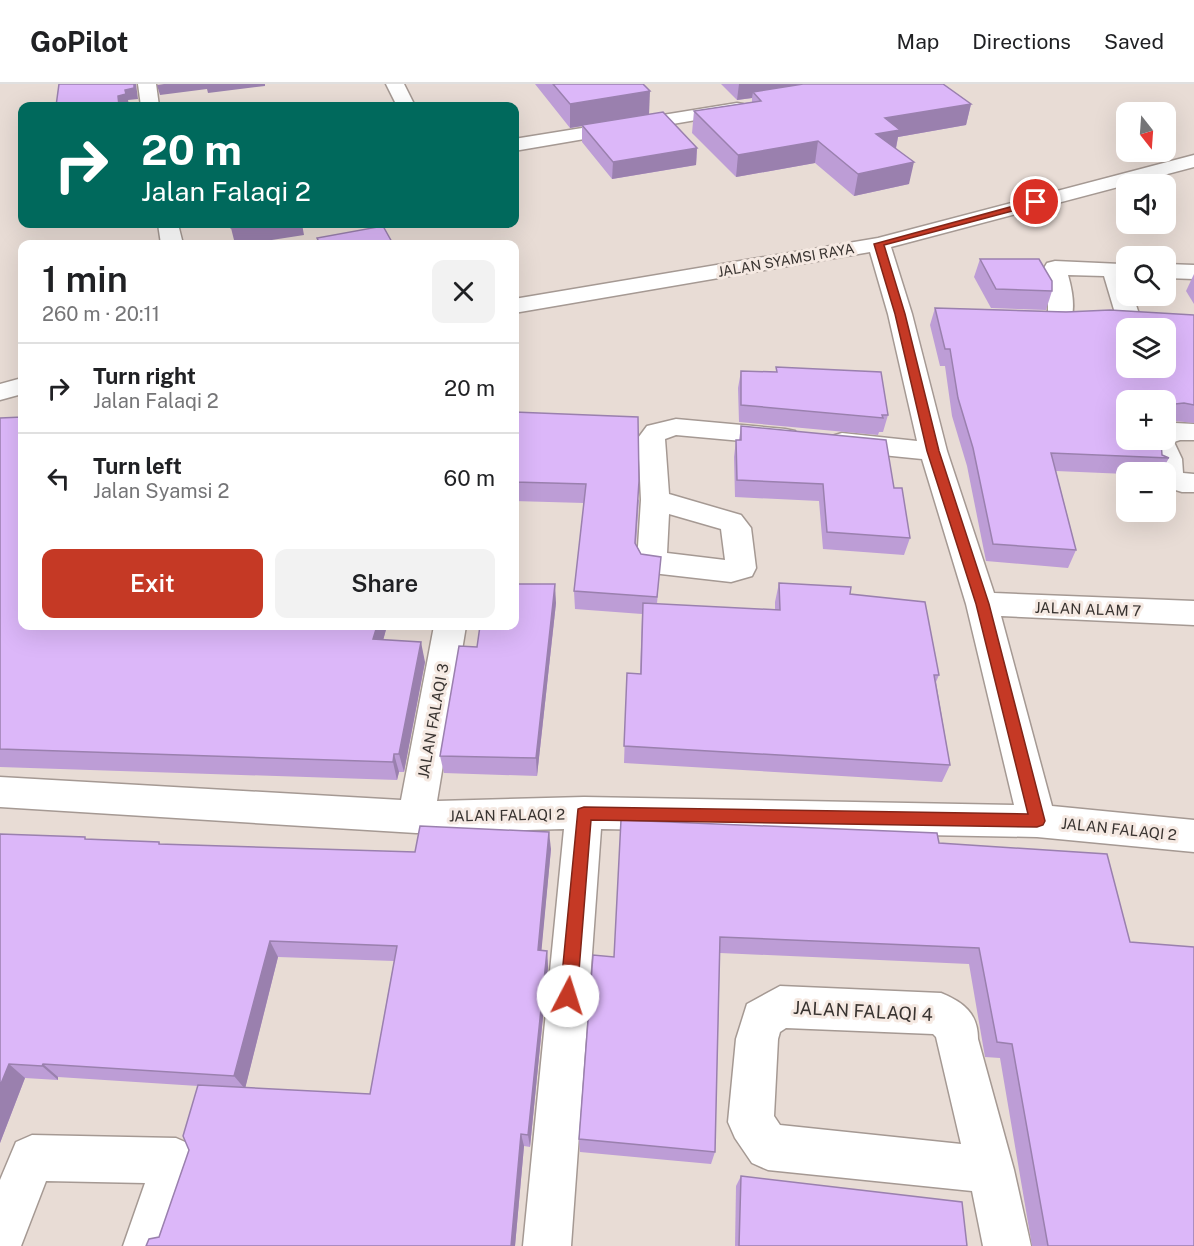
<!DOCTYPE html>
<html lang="en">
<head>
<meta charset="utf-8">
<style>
  :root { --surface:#fff; --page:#f2f2f2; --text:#202124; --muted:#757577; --line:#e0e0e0; --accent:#c53925 }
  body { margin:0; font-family:"Public Sans",sans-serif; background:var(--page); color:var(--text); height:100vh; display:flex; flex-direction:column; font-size:22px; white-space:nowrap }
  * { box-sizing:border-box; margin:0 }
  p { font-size:20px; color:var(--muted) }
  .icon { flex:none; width:33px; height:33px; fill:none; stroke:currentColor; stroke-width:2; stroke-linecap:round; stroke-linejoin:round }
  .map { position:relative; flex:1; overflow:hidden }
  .side { position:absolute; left:18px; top:156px; width:501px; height:390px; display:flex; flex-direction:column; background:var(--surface); border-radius:12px; box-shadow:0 6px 24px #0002 }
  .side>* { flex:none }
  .hud { position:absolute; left:18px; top:18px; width:501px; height:126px; border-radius:12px; box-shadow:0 6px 24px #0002; background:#00695c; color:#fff; overflow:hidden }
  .needle { width:39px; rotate:163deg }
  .tools { position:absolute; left:1116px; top:18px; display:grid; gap:12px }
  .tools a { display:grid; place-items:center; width:60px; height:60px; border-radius:12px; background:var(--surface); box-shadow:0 6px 24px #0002; font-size:30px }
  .pin { position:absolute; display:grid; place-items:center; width:51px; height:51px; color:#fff; margin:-26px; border:3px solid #fff; border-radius:50%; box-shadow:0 2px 6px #0007 }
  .me { position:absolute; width:66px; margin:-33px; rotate:5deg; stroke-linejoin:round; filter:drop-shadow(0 0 4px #0008) }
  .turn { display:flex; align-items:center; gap:21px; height:126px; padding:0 24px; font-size:27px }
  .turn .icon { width:78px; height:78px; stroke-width:2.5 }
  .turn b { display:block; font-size:42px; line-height:51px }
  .round { display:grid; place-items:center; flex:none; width:63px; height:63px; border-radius:12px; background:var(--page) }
  .overview { display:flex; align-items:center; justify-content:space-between; height:102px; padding:0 24px }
  h1 { font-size:36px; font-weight:600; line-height:45px }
  .button { display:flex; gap:12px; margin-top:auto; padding:12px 24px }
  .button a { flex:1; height:69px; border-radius:12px; background:var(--accent); color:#fff; font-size:24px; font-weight:600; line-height:69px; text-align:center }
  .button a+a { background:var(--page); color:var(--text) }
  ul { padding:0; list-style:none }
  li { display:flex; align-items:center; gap:18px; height:90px; padding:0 24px; border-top:2px solid var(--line) }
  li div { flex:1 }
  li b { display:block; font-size:22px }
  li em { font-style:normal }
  header { display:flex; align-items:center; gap:36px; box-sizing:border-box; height:84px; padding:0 30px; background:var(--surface); border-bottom:2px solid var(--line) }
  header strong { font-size:28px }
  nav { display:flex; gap:33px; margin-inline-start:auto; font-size:21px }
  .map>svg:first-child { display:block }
</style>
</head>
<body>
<header>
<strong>GoPilot</strong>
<nav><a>Map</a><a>Directions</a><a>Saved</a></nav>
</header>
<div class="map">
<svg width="1194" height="1162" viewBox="0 0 1194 1162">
  <rect width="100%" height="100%" fill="#e8dcd5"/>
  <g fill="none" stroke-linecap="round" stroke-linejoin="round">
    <g stroke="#a59993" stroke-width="3">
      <g id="street">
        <polygon points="138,0 156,0 159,22 141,22"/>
        <polygon points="386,0 404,0 415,22 397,22"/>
        <polygon points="737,19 743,20 746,24 743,28 514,67 514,55"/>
        <polygon points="1194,71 1194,83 891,163 912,230 947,367 994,509 1194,517 1194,541 1001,532 1052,722 1194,736 1194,768 1037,753 601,745 571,1162 523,1162 564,745 416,749 0,723 0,693 401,716 434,542 466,542 437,717 584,713 1014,721 966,520 922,375 842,367 832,364 828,358 832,352 842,349 917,357 888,230 870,168 514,229 514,215 878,154"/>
        <polygon points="158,140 178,140 183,160 161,160"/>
        <path d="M1055,177L1121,180L1126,192V212H1133L1140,233L1136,238L1110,244L1083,242L1079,237L1083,232L1115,229L1104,192L1068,191C1072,205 1077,229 1068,241L1060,243L1052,241L1048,236V204L1044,184L1047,179Z"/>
        <polygon points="1166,180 1194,181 1194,195 1166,194"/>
        <polygon points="22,294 22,310 0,316 0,300"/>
        <path d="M676,335L785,345L795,347L798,353L795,359L785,361L676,351L665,355L669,410L741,431L751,444L756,484L752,492L731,498L652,489L641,486L637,478L641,416L638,354L647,342ZM669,430L721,445L725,476L667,469Z"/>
        <polygon points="1175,339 1194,340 1194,356 1180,356 1174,358 1182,375 1183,389 1194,390 1194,408 1182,408 1166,403 1166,388 1155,388 1154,375 1146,356 1166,356 1166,341"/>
        <path d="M780,902L941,909C963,918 978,929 978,955L1014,1086L1031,1162H983L972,1107L768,1086L752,1079L735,1054L728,1038L736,955L747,920ZM786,944L933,950L936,953L961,1060L780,1041L774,1032L778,955L780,948Z"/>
        <polygon points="32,1051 176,1054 192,1061 199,1077 171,1162 123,1162 145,1099 46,1097 21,1162 0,1162 0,1096 16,1058"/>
      </g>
    </g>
    <use href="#street" fill="#fff" fill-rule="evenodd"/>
  </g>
  <g fill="#bd9dd6" fill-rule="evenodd">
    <polygon points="535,0 643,0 649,30 697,64 696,81 612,95 582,58 582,42 570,44"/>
    <polygon points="721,0 943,0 971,20 966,41 898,53 896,65 909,100 854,112 815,79 736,93 692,49 694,27 752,18 752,14 737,16"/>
    <polygon points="980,175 1052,207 1046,226 991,224 974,193"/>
    <polygon points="1194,190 1194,220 1186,207"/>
    <polygon points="935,224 1194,231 1194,339 1175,337 1166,338 1166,316 1126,316 1162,371 1169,374 1161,388 1126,388 1126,390 1056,387 1076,466 1068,484 986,477 967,382 952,332 945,282 940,282 930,241"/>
    <polygon points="776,283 888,331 883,348 879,348 878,351 739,338 738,304 741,287 776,288"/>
    <polygon points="514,328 639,416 636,460 641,470 659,492 657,520 775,526 775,518 779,499 850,510 939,591 936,598 950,681 942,698 624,679 627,589 640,590 642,530 575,525 574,507 584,419 514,417"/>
    <polygon points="0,334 22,542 387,542 383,556 425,578 404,688 399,688 397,696 0,683"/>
    <polygon points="741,342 894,404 910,454 904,471 823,465 819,417 735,413 734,373 736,356 739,356"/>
    <polygon points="556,519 537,692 444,689 440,672 477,563"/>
    <path d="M0,750L87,755L159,758L161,761L415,768L551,765L541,867H547L548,883L530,1063L524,1062L515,1162H146L159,1153L189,1066L198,1002L58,993V996L25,994L0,1059ZM278,873L394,877L370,1010L245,1004Z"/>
    <polygon points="939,759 1194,1162 1032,1162 1000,974 985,973 969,880 720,869 715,1068 711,1080 580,1068 579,1055 614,873"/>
    <polygon points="741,1092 967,1162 735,1162 736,1102"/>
  </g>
  <g fill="#9a80ae">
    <polygon points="134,0 136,0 138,15 128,16 129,21 119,22 118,12 125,6"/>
    <polygon points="164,0 265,0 265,2 208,9 207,5 160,11 157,1"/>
    <polygon points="739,0 838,0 753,8 752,14 737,16"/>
    <polygon points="650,7 649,31 570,44 570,20"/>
    <polygon points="971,20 966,41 898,53 895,68 876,50 885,34"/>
    <polygon points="818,57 815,79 736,93 738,71"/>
    <polygon points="697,64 696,81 612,95 613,78"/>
    <polygon points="914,78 909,100 854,112 858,90"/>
    <polygon points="261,140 302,140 304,151 246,160 235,160 231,144"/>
    <polygon points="555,500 556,519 537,692 536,674"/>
    <polygon points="377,542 387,542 378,575 373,555"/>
    <polygon points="421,558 425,578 404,688 399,670"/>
    <polygon points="394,670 399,688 397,696 393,678"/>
    <polygon points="549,748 551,765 540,882 538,866"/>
    <polygon points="270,857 278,873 245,1005 234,992"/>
    <polygon points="547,867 548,883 530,1063 528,1051"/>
    <polygon points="9,980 25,994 0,1059 0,1002"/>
    <polygon points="43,980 58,993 58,996 42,982"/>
    <polygon points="521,1050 524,1062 515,1162 511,1162"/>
  </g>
  <g fill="#dcb7f9" stroke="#9a80ae" stroke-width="1.5" fill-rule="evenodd">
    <polygon points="59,0 134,0 134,4 125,6 126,10 118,12 119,22 56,22"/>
    <polygon points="553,0 643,0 650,7 570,20"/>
    <polygon points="803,0 943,0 971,20 885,34 900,46 876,50 914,78 858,90 818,57 738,71 694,27 761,17 753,8"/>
    <polygon points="663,28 697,64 613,78 582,41"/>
    <polygon points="230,140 261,140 231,144"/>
    <polygon points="383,142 393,160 320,160 317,154"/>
    <polygon points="980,175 1039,175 1052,197 1052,207 996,205"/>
    <path d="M935,224L1066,228L1110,226L1194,231V321L1184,319L1166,321V316H1126V356H1160L1161,358L1162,371L1169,374L1051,369L1076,466L993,460L973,364L958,314L950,265H945ZM1126,244H1166V284H1126Z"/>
    <polygon points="776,283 881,288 888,331 882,331 883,334 741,321 741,287 777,288"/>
    <polygon points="514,328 638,333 639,397 635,459 641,470 661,473 657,513 574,507 586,400 514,398"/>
    <polygon points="22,333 22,542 377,542 373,555 421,558 399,670 394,670 393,678 0,665 0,334"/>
    <polygon points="741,342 886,356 894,404 902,404 910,454 827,448 823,400 737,396 736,356 741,356"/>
    <polygon points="779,499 851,503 850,510 925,518 939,591 934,591 950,681 624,662 627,589 641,590 643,519 780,526"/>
    <polygon points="514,500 555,500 536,674 440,672 459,562 477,563 480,542 514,542"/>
    <polygon points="621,736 937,749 939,759 1107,770 1130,858 1194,863 1194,1162 1048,1162 1012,960 997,958 979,864 720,853 715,1068 579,1055 593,871 614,873"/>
    <polygon points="420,742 549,748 538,866 547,867 528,1051 521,1050 511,1162 146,1162 149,1155 159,1153 189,1066 183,1052 198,1001 370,1010 397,862 270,857 234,992 43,980 42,982 9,980 0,1002 0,750 85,753 85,755 159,758 159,760 415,768"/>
    <polygon points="741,1092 962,1118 967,1162 739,1162"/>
  </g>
  <polygon fill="#c53925" stroke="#802518" stroke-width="1.5" points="1036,116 1039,117 1039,120 884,161 905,230 939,367 989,520 1045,737 1043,741 1037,743 591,736 577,912 574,917 568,920 562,917 560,912 578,725 584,723 1028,730 976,520 927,367 895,230 874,160"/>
  <g text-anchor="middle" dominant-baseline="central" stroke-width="6" stroke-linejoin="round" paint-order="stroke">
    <g font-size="14" fill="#383330" stroke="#f5e9e2">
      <text transform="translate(786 176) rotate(-10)">JALAN SYAMSI RAYA</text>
    </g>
    <g font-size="15" fill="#383330" stroke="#f5e9e2">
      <text transform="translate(1088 525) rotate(2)">JALAN ALAM 7</text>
      <text transform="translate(433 637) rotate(-80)">JALAN FALAQI 3</text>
      <text transform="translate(507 731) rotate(-1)">JALAN FALAQI 2</text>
      <text transform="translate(1119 745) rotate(6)">JALAN FALAQI 2</text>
    </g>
    <g font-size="18" fill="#383330" stroke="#f5e9e2">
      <text transform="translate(863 927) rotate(3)">JALAN FALAQI 4</text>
    </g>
  </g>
</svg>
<div class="tools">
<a><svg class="needle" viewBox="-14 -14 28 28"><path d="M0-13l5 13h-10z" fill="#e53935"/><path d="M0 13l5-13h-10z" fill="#757577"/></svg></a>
<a><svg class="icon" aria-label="sound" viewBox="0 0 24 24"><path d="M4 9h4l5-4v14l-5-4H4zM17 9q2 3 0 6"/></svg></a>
<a><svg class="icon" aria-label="search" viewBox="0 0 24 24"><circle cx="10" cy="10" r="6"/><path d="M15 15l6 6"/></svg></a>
<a><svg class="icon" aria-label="layers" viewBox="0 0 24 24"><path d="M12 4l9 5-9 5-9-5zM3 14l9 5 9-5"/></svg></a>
<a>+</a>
<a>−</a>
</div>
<div class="pin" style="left:1036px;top:118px;background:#d93025"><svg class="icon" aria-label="arrive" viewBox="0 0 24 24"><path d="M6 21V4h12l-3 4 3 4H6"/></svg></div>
<svg class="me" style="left:568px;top:912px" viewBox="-20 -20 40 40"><circle r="19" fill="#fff"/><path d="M0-13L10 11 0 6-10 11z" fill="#c53925"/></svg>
<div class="hud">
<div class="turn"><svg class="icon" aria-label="right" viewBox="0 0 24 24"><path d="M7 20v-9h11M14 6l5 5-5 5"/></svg><div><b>20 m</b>Jalan Falaqi 2</div></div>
</div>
<section class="side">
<div class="overview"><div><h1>1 min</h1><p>260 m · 20:11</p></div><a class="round"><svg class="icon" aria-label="close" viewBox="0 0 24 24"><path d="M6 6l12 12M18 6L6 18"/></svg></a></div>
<ul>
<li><svg class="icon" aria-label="right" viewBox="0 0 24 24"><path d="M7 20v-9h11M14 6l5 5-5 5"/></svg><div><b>Turn right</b><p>Jalan Falaqi 2</p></div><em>20 m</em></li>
<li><svg class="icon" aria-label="left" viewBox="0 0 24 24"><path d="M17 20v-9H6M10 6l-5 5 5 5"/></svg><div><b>Turn left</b><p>Jalan Syamsi 2</p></div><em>60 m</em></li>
</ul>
<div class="button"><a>Exit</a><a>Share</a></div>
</section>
</div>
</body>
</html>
